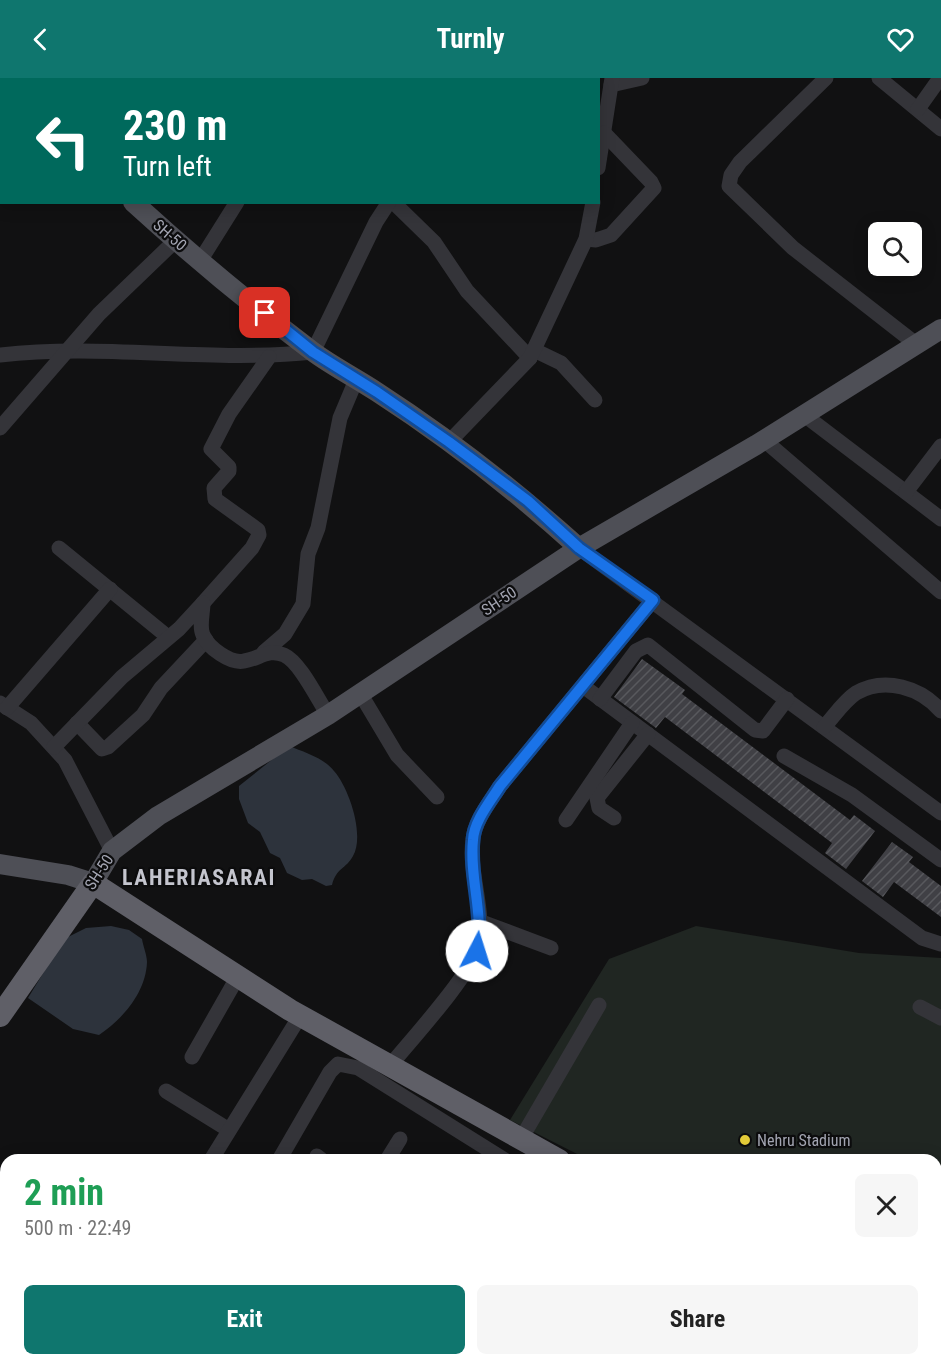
<!DOCTYPE html>
<html lang="en">
<head>
<meta charset="utf-8">
<style>
  :root { --surface:#fff; --page:#f6f6f6; --text:#222; --muted:#767676; --accent:#0f766e }
  body { margin:0; font-family:"Roboto Condensed",sans-serif; background:var(--page); color:var(--text); height:100vh; display:flex; flex-direction:column; font-size:22px; white-space:nowrap }
  * { box-sizing:border-box; margin:0 }
  p { font-size:20px; color:var(--muted) }
  .icon { flex:none; width:33px; height:33px; fill:none; stroke:currentColor; stroke-width:2; stroke-linecap:round; stroke-linejoin:round }
  .map { position:relative; flex:1; overflow:hidden }
  .panel { position:absolute; left:0px; top:1076px; width:942px; height:212px; display:flex; flex-direction:column; background:var(--surface); border-radius:18px 18px 0 0; box-shadow:0 3px 15px #0003 }
  .panel>* { flex:none }
  .guide { position:absolute; left:0px; top:0px; width:600px; height:126px; box-shadow:0 3px 15px #0003; background:#00695c; color:#fff; overflow:hidden }
  .fabs { position:absolute; left:868px; top:144px; display:grid; gap:12px }
  .fabs a { display:grid; place-items:center; width:54px; height:54px; border-radius:9px; background:var(--surface); box-shadow:0 3px 15px #0003; font-size:30px }
  .pin { position:absolute; display:grid; place-items:center; width:51px; height:51px; color:#fff; margin:-26px; border-radius:12px; box-shadow:0 3px 9px #0006 }
  .me { position:absolute; width:66px; margin:-33px; rotate:5deg; stroke-linejoin:round; filter:drop-shadow(0 0 4px #0008) }
  .turn { display:flex; align-items:center; gap:21px; height:126px; padding:0 24px; font-size:27px }
  .turn .icon { width:78px; height:78px; stroke-width:2.5 }
  .turn b { display:block; font-size:42px; line-height:51px }
  .round { display:grid; place-items:center; flex:none; width:63px; height:63px; border-radius:9px; background:var(--page) }
  .overview { display:flex; align-items:center; justify-content:space-between; height:102px; padding:0 24px }
  h1 { font-size:36px; font-weight:700; line-height:45px; color:#1e9e55 }
  .primary-button { display:flex; gap:12px; margin-top:auto; padding:12px 24px }
  .primary-button a { flex:1; height:69px; border-radius:9px; background:var(--accent); color:#fff; font-size:24px; font-weight:700; line-height:69px; text-align:center }
  .primary-button a+a { background:var(--page); color:var(--text) }
  header { display:flex; justify-content:space-between; align-items:center; height:78px; padding:0 24px; background:var(--accent); color:#fff; font-size:27px; font-weight:700 }
  .map>svg:first-child { display:block }
</style>
</head>
<body>
<header><svg class="icon" aria-label="back" viewBox="0 0 24 24"><path d="M15 5l-7 7 7 7"/></svg>Turnly<svg class="icon" aria-label="heart" viewBox="0 0 24 24"><path d="M12 20l-8-8c-3-5 5-10 8-4 3-6 11-1 8 4z"/></svg></header>
<div class="map">
<svg width="941" height="1286" viewBox="0 0 941 1286">
  <defs>
    <pattern id="building-hatch" width="6" height="6" patternUnits="userSpaceOnUse" patternTransform="scale(1.5)"><rect width="6" height="6" fill="#404045"/><path d="M-1 1l2-2M0 6l6-6M5 7l2-2" fill="none" stroke="#58595d"/></pattern>
  </defs>
  <rect width="100%" height="100%" fill="#111112"/>
  <polygon fill="#202622" points="696,848 859,875 941,880 941,1231 936,1239 936,1082 587,1081 510,1042 609,881"/>
  <g fill="#2d333c">
    <path d="M289,668C304,674 324,680 334,693C349,710 365,757 353,778C346,791 336,790 332,807L326,808L312,801L302,802L287,795L280,780L270,775L260,754L248,745L239,721V708Z"/>
    <path d="M111,848L129,852L142,861C143,868 147,877 147,884C146,914 123,941 99,957L73,951L28,920L64,861L86,850Z"/>
    <polygon points="6,1175 6,1281 151,1281 153,1286 0,1286 0,1177"/>
  </g>
  <g fill="url(#building-hatch)">
    <polygon points="642,581 685,612 682,616 850,742 854,737 875,753 846,791 825,775 832,765 665,639 656,650 614,619"/>
    <polygon points="892,764 913,779 909,784 941,808 941,839 894,804 883,819 862,803"/>
  </g>
  <g fill="none" stroke-linecap="round" stroke-linejoin="round">
    <g stroke="#343439" stroke-width="15">
      <polyline points="826,0 740,84 731,97 729,108 793,170 916,266"/>
      <polyline points="879,0 941,51"/>
      <polyline points="285,2 286,0"/>
      <polyline points="495,2 496,0"/>
      <polyline points="611,7 642,0"/>
      <polyline points="918,31 940,0"/>
      <polyline points="598,90 612,0"/>
      <polyline points="393,124 434,164 467,213 530,280"/>
      <polyline points="586,161 596,162 611,157 654,110 651,104 604,55"/>
      <polyline points="200,183 237,124"/>
      <polyline points="534,272 561,285 595,322"/>
      <path d="M0,277C104,265 209,285 313,274L376,144L389,124"/>
      <polyline points="803,336 941,441"/>
      <polyline points="0,350 99,236 175,163"/>
      <polyline points="764,362 941,514"/>
      <polyline points="449,364 530,280 586,161 593,124"/>
      <polyline points="906,414 941,368"/>
      <polyline points="59,470 168,559"/>
      <polyline points="579,470 941,735"/>
      <polyline points="203,525 252,470 259,457 258,452 215,421 214,410 229,393 229,389 211,371 229,336 269,279"/>
      <polyline points="264,574 285,556 303,526 308,476 318,450 340,340 356,302"/>
      <polyline points="583,608 922,860 941,866"/>
      <polyline points="360,615 397,677 437,719"/>
      <polyline points="600,621 636,573 648,567 755,652 763,653 787,621"/>
      <polyline points="0,625 31,645 65,682 112,773"/>
      <polyline points="7,630 110,511"/>
      <polyline points="77,645 102,671 108,669 143,637 161,610 206,562"/>
      <path d="M824,649C834,638 844,623 856,615C885,598 921,610 941,633"/>
      <path d="M54,669L122,599L179,551L203,525C203,534 199,549 203,557C208,570 231,586 244,583C259,581 268,570 284,577C300,584 318,622 328,637"/>
      <polyline points="784,678 852,717 941,782"/>
      <polyline points="614,740 599,730 597,720 648,656"/>
      <polyline points="566,742 632,645"/>
      <polyline points="479,843 551,870"/>
      <polyline points="920,929 941,940"/>
      <polyline points="192,979 237,900"/>
      <path d="M389,989C410,963 469,899 477,871C487,835 468,797 473,761C475,742 490,724 500,708L653,522"/>
      <polyline points="166,1013 229,1052"/>
      <polyline points="521,1061 599,927"/>
      <polyline points="317,1078 322,1082"/>
      <polyline points="211,1082 300,938"/>
      <polyline points="279,1082 330,994 338,986 358,990 505,1082"/>
      <polyline points="387,1082 400,1061"/>
      <polyline points="936,1127 941,1123"/>
      <polyline points="210,1281 212,1286"/>
      <polyline points="304,1281 305,1286"/>
      <polyline points="317,1286 320,1281"/>
      <polyline points="650,1286 653,1281"/>
      <polyline points="693,1286 696,1281"/>
    </g>
    <g stroke="#4e4f56" stroke-width="20">
      <polyline points="20,0 21,2"/>
      <path d="M133,124C190,176 250,226 312,273C332,288 356,300 377,314C448,360 516,413 579,470"/>
      <polyline points="0,786 68,797 93,805 112,773 158,738 328,637 579,470 756,367 941,251"/>
    </g>
    <g stroke="#5f5f67" stroke-width="22">
      <polyline points="0,938 93,805 290,932 559,1082"/>
      <polyline points="936,1281 941,1284"/>
    </g>
  </g>
  <g fill="none" stroke-linecap="round" stroke-linejoin="round">
    <g stroke="#114b97" stroke-width="15">
      <path id="route" d="M265,235L313,274L377,314L449,364L528,423L579,470L653,522L500,708C490,724 474,743 473,762C469,799 484,835 477,873"/>
    </g>
    <use href="#route" stroke="#1a73e8" stroke-width="10"/>
  </g>
  <circle fill="#e3cb38" stroke="#0c0c0d" stroke-width="2" cx="745" cy="1062" r="6"/>
  <g text-anchor="middle" dominant-baseline="central" stroke-width="4.5" stroke-linejoin="round" paint-order="stroke">
    <g font-size="16" fill="#a3a5b2" stroke="#0c0c0d">
      <text transform="translate(170 157) rotate(41)">SH-50</text>
      <text transform="translate(499 523) rotate(-34)">SH-50</text>
      <text transform="translate(99 794) rotate(-57)">SH-50</text>
    </g>
    <g font-size="16" fill="#a3a5b2" stroke="#0c0c0d" text-anchor="start">
      <text x="757" y="1062">Nehru Stadium</text>
    </g>
    <g font-size="22" font-weight="bold" letter-spacing="1.5" fill="#c4c5ce" stroke="#0c0c0d">
      <text x="199" y="799">LAHERIASARAI</text>
    </g>
  </g>
</svg>
<div class="fabs">
<a><svg class="icon" aria-label="search" viewBox="0 0 24 24"><circle cx="10" cy="10" r="6"/><path d="M15 15l6 6"/></svg></a>
</div>
<div class="pin" style="left:265px;top:235px;background:#d93025"><svg class="icon" aria-label="arrive" viewBox="0 0 24 24"><path d="M6 21V4h12l-3 4 3 4H6"/></svg></div>
<svg class="me" style="left:477px;top:873px" viewBox="-20 -20 40 40"><circle r="19" fill="#fff"/><path d="M0-13L10 11 0 6-10 11z" fill="#1a73e8"/></svg>
<div class="guide">
<div class="turn"><svg class="icon" aria-label="left" viewBox="0 0 24 24"><path d="M17 20v-9H6M10 6l-5 5 5 5"/></svg><div><b>230 m</b>Turn left</div></div>
</div>
<section class="panel">
<div class="overview"><div><h1>2 min</h1><p>500 m · 22:49</p></div><a class="round"><svg class="icon" aria-label="close" viewBox="0 0 24 24"><path d="M6 6l12 12M18 6L6 18"/></svg></a></div>
<div class="primary-button"><a>Exit</a><a>Share</a></div>
</section>
</div>
</body>
</html>
